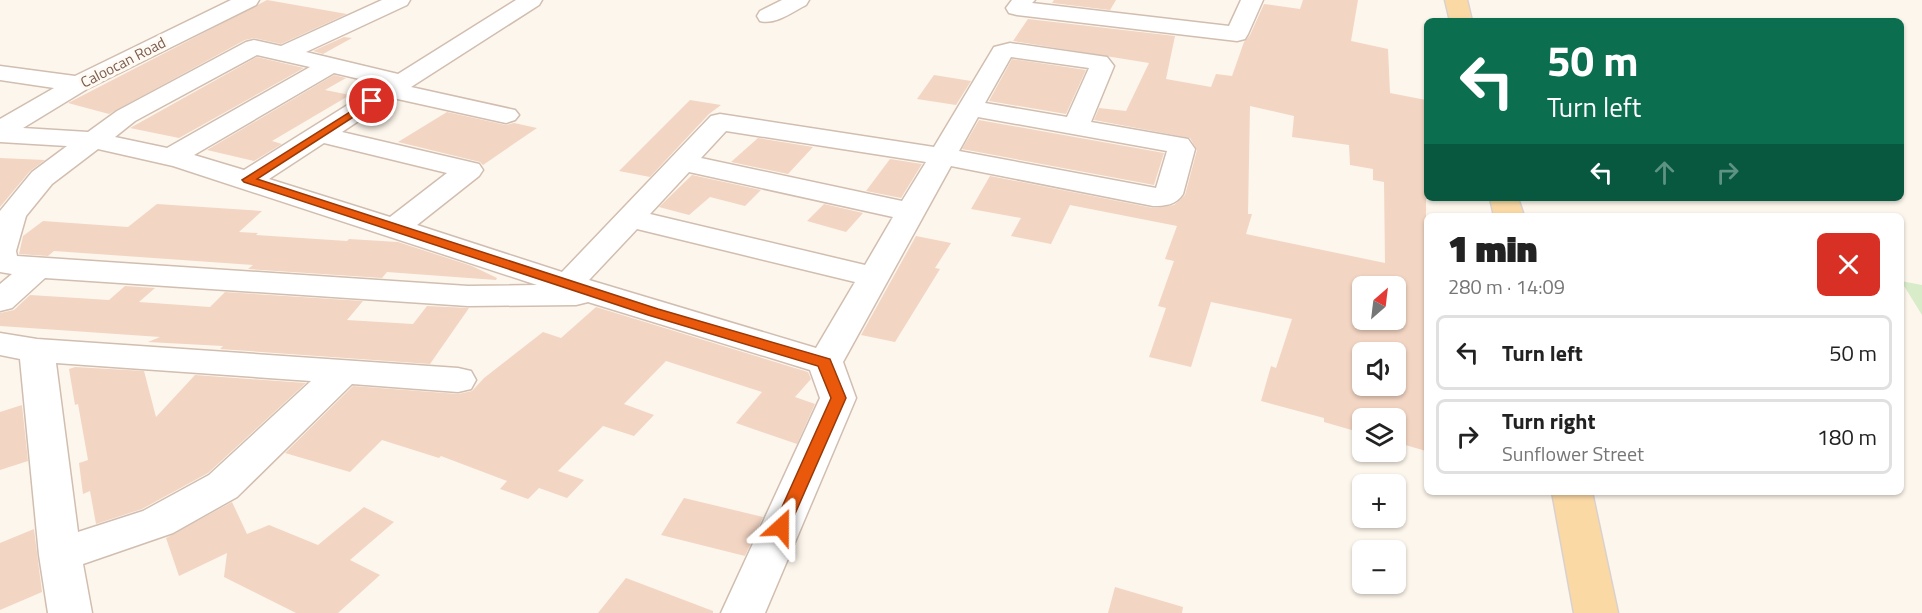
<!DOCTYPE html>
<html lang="en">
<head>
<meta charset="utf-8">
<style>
  :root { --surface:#fff; --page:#f2f2f2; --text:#222; --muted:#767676; --line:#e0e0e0 }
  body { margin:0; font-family:"Titillium Web",sans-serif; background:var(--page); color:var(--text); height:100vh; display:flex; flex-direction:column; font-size:22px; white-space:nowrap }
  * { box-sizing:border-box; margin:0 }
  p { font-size:20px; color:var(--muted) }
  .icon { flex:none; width:33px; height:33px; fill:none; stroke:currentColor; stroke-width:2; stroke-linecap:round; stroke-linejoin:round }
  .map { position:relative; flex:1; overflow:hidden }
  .details { position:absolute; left:1424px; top:213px; width:480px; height:282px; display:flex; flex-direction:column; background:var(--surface); border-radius:9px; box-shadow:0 2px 4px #0004 }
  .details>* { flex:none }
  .top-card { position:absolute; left:1424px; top:18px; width:480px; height:183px; border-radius:9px; box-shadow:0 2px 4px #0004; background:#0b6e4f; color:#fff; overflow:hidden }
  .needle { width:39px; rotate:28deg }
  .buttons { position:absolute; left:1352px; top:276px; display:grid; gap:12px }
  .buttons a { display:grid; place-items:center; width:54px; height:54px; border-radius:9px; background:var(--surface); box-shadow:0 2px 4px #0004; font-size:30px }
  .pin { position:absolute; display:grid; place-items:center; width:51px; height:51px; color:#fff; margin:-26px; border:3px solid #fff; border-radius:50%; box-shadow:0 2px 6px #0007 }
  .me { position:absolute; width:66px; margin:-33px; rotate:24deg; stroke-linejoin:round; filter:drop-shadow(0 0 4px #0008) }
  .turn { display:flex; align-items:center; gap:21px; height:126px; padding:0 24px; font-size:27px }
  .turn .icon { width:78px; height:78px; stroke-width:2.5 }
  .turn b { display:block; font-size:42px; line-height:51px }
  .lanes { display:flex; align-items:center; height:57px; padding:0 24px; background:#0003; justify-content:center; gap:30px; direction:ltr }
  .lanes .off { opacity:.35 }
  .round { display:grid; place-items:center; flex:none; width:63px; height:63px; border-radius:9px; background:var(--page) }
  .headline { display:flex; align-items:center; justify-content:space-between; height:102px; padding:0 24px }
  h1 { font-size:36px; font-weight:800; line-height:45px }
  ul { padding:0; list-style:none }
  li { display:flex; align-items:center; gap:18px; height:75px; margin:0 12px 9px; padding:0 12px; border:3px solid var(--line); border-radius:9px }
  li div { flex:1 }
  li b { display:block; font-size:22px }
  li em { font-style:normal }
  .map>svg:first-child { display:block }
</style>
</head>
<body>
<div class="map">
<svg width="1922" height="613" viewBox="0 0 1922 613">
  <rect width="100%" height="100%" fill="#fdf6ec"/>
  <polygon fill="#d8ecc9" points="1901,281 1922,285 1922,315"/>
  <g fill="#f3d5c3" fill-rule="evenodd">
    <polygon points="267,0 347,14 281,44 254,38 245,40 109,114 68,103"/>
    <polygon points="1054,0 1116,0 1110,10 1052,3"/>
    <path d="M1303,0H1358L1351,41L1388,49L1390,93L1426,100V451L1395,442V418H1362V433L1324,422V418L1261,401L1271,366L1276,368L1292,319L1211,302L1191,367L1149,357L1166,308L1158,306L1174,261L1165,259L1177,226L1070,205L1051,244L1011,236L1021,218L971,209L990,176L1153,208L1174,205L1185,195L1197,150L1190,138L1094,120L1099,108L1126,111L1149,63L1013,41L1028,19L1175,36L1166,79L1211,87L1216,74L1232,76L1244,42L1250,35L1264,4L1300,9ZM1250,106L1294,116L1292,137L1349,145L1350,165L1373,169V180L1384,182L1385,263L1246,234L1252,214H1248ZM1362,286H1395V320H1362ZM1362,352H1395V386H1362Z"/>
    <polygon points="344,37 352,38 323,54 313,51"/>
    <polygon points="257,57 304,68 179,138 130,128"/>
    <polygon points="1012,59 1086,70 1066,114 989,101"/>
    <polygon points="334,75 346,78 325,90 350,95 272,141 282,144 254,161 207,150"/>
    <polygon points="934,75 971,81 956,105 917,99"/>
    <polygon points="690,100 721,105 709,114 650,177 619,171"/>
    <polygon points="447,112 506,125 514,123 537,128 483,165 480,162 398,142"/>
    <polygon points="979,120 1164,153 1154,185 962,149"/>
    <polygon points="758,138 813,147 788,174 731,162"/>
    <polygon points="0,158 45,160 30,171 0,207"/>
    <polygon points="890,159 922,164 901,198 866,191"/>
    <polygon points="692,175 761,190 745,206 710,197 689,215 659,207"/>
    <polygon points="157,204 262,211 239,232 258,233 256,235 347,241 349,239 398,242 472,266 497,278 496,280 387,272 382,278 248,269 253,265 54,251 48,256 19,254 23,236 43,221 128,227"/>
    <polygon points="824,204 863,213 846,232 807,221"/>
    <polygon points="916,236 951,243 935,268 940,269 895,342 861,335"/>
    <polygon points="125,286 155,288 139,302 210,307 225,292 363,301 347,320 413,324 427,306 469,308 430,364 220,349 223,346 148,342 160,337 0,326 0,313 14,310 30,295 109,300"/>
    <polygon points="596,307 808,372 811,379 795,397 815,404 797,444 736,423 762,392 666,361 624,404 654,415 634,436 603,426 558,471 584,480 567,498 539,488 528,499 500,489 507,481 441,456 439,458 382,440 350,472 285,453 353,386 458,394 472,391 484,378 543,332 561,338"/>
    <polygon points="75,367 144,371 156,417 195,375 306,383 208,473 142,509 96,524 90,491 83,494 79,463 88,460 78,404 75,405 69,369"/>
    <polygon points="22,405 28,461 0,470 0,412"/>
    <polygon points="684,498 763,517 745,556 661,535"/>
    <polygon points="232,502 247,534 269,525 318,545 364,507 394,522 350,560 380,575 338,613 296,613 224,577 227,553 179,576 166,538"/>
    <polygon points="34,529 42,592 0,610 0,543"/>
    <polygon points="626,578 713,611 713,613 598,613"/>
    <polygon points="1115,587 1183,607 1182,613 1108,613"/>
  </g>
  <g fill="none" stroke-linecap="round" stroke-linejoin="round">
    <g stroke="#d1beb0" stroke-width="3">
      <g id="minor">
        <path d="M231,0H259L256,5L87,89L23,128L88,132L117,111L246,42L254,40L281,46L382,0H410L407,5L306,52L398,74L516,0H542L539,5L411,87L515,110L519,115L515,120L506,123L393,98L342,132L479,164L483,170L479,176L417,225L562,272L711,116L720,114L934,147L994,47L1010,43L1107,57L1114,66L1091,122L1188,139L1195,149L1183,194C1176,205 1165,206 1153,206L951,166L843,362L856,398L765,613H721L820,398L810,370L588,302L576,305L468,306L45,278L12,308L0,311V284L12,274L0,272V211L32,172L67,146L0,142V119L54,88L0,80V66L75,76ZM257,55L310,67L167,148L115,137L135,121ZM1011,57L1089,68L1067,117L985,103ZM334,73L381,84L244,170L194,155ZM978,117L1167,151L1156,188L959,151ZM726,131L926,162L902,201L701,158ZM324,143L447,173L390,217L269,179ZM98,149L173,166L537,285L468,286L17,256L16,251L26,216L52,184ZM689,172L893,217L865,265L650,214ZM637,229L855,282L816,348L589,280Z"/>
        <path d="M782,0H809L806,5C792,12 776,25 760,21L757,16L760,11Z"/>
        <polygon points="1012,0 1035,0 1032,3 1229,26 1241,0 1263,0 1248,34 1245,39 1237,41 1017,15 1009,13 1006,8"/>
        <path d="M0,333L37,339L458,368L471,371L476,380L471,389L458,392L352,384L237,497L173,533L83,564L92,613H48L39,555L20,359L0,355ZM56,363L311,381L209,475L143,511L78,532Z"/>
      </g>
    </g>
    <g stroke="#dad1cd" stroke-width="3">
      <g id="major">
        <polygon points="1445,0 1467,0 1472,21 1450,21"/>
        <polygon points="1490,198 1518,198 1524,216 1494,216"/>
        <polygon points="1552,492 1592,492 1618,613 1574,613"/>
      </g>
    </g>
    <use href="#minor" fill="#fff" fill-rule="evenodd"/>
    <use href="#major" fill="#fbd9a5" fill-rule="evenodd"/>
  </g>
  <polygon fill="#ea580c" stroke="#983908" stroke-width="1.5" points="372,98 375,99 375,103 257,179 658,309 830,359 846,398 787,532 781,534 775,532 773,527 831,398 818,366 648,315 244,182 242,180"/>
  <g text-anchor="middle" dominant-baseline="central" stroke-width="6" stroke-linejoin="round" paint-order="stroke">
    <g font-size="15" fill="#7a5c4d" stroke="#fffaf3">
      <text transform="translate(123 62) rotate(-27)">Caloocan Road</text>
    </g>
  </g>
</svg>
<div class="buttons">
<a><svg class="needle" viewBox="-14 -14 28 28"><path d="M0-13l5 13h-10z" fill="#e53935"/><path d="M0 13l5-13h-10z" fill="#767676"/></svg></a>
<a><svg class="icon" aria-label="sound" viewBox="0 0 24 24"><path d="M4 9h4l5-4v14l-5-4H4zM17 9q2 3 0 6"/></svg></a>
<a><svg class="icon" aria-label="layers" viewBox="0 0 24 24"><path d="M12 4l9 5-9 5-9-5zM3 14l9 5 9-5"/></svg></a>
<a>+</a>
<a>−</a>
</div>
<div class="pin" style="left:372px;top:101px;background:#d93025"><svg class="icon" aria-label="arrive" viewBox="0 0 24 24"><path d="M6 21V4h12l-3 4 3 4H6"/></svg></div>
<svg class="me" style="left:781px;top:527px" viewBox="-20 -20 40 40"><path d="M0-17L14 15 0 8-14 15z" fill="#ea580c" stroke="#fff" stroke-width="4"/></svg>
<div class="top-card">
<div class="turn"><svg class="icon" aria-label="left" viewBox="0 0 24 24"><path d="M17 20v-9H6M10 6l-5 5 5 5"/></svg><div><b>50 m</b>Turn left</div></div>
<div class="lanes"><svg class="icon" aria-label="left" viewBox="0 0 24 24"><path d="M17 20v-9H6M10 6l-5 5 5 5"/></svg><svg class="icon off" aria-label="ahead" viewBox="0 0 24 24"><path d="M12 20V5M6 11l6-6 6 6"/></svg><svg class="icon off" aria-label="right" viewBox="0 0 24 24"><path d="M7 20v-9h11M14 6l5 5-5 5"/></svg></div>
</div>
<section class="details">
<div class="headline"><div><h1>1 min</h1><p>280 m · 14:09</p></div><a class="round" style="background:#d93025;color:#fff"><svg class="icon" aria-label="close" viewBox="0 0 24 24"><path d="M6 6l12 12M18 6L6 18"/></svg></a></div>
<ul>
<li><svg class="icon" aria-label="left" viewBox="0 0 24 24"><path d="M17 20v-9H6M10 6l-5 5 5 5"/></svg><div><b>Turn left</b></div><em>50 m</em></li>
<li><svg class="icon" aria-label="right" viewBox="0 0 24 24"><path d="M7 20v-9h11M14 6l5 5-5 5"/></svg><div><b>Turn right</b><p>Sunflower Street</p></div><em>180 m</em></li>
</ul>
</section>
</div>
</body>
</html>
